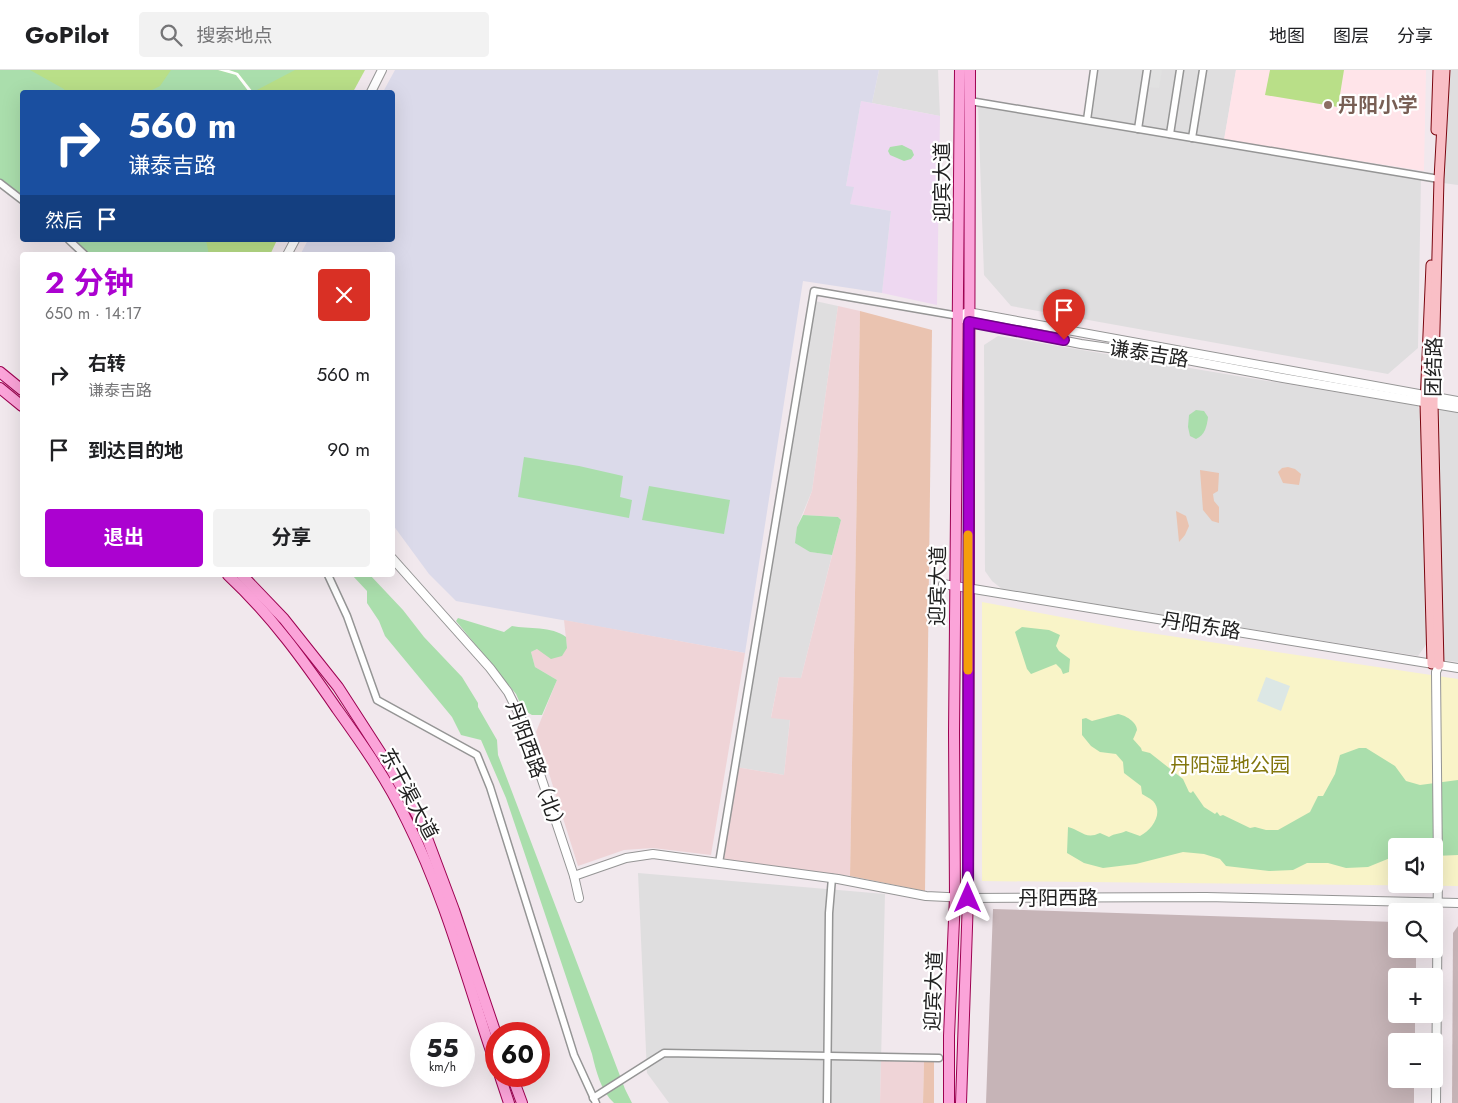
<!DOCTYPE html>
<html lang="zh">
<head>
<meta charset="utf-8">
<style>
  :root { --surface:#fff; --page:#f2f2f2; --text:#202124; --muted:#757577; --line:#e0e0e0; --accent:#ab02d0 }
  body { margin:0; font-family:Jost,"Noto Sans SC",sans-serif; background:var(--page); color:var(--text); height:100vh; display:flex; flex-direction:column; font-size:19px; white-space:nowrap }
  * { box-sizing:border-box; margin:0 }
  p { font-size:16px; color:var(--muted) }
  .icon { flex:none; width:28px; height:28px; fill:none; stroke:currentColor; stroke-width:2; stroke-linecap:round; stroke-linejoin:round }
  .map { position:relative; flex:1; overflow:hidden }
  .side { position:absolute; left:20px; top:182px; width:375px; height:325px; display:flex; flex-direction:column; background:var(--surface); border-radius:5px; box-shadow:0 5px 20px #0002 }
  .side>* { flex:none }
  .hud { position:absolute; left:20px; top:20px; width:375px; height:152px; border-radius:5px; box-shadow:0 5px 20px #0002; background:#1a4fa0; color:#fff; overflow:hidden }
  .buttons { position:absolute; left:1388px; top:768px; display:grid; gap:10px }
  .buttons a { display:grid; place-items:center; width:55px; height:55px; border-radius:5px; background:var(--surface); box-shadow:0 5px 20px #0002; font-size:25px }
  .speed { position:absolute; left:410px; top:952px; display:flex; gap:10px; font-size:25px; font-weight:700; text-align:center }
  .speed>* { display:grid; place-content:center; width:65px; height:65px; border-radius:50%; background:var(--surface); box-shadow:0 5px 20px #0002; line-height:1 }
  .speed small { font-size:12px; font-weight:400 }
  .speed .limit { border:8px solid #d22; background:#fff; color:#111 }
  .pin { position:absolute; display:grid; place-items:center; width:42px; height:42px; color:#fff; margin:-51px -21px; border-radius:50% 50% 50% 0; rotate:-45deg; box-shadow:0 0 5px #0007 }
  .pin .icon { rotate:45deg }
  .me { position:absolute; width:55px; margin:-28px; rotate:0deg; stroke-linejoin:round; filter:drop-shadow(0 0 4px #0008) }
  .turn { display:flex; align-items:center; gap:18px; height:105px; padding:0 25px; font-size:22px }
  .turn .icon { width:65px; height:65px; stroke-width:2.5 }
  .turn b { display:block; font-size:35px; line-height:42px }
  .then { display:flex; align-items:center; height:48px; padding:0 25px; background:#0003; gap:10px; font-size:19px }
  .round { display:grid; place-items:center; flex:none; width:52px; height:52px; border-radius:5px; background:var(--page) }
  .headline { display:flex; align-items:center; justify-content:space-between; height:85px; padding:0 25px }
  h1 { font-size:30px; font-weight:700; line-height:38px; color:var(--accent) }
  .cta { display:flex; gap:10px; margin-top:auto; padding:10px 25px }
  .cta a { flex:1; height:58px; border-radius:5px; background:var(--accent); color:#fff; font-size:20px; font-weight:700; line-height:58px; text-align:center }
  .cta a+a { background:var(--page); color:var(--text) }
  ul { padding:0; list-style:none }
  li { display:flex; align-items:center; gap:15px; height:75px; padding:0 25px }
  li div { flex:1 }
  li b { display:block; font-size:19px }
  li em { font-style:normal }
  header { display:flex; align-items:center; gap:30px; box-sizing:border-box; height:70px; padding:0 25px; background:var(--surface); border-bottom:1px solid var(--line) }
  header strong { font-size:24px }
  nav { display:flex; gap:28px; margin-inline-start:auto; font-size:18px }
  .search { width:350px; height:45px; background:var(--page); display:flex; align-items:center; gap:12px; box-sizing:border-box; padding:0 18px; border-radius:5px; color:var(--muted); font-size:19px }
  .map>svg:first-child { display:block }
</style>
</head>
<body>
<header>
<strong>GoPilot</strong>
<div class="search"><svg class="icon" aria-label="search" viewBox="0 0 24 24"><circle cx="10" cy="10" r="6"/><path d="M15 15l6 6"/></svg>搜索地点</div>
<nav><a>地图</a><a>图层</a><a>分享</a></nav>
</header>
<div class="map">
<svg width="1458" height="1033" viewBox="0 0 1458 1033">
  <rect width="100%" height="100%" fill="#f1e8ed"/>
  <g fill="#dfdedf">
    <polygon points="879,0 938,0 940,46 872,33"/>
    <polygon points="1091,0 1236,0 1224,70 1084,48"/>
    <polygon points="1446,0 1458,0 1458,115 1443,113"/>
    <polygon points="978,35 1190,71 1421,107 1418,278 1388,304 1011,236 984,205"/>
    <polygon points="815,231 838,236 812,421 797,457 810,482 832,485 801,608 779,607 771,647 790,649 784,705 736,697"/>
    <polygon points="998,266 1418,336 1422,348 1428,572 1418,586 1002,519 992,511 985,501 984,275"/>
    <polygon points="1439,338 1458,342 1458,592 1443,590"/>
    <polygon points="638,803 885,824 880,1033 669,1033 647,1003"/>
  </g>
  <polygon fill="#eed8f1" points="861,31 940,46 937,235 882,223 891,141 850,134 846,116"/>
  <polygon fill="#dbdaea" points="395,0 879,0 872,33 861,31 846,116 854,117 850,134 891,141 882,223 803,211 745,583 456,531 429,504 393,455 392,185 300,185 308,170 392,170 392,22 383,22"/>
  <polygon fill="#ffe4e9" points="1236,0 1426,0 1424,101 1224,70"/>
  <g fill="#c6b4b7">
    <polygon points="993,839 1396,852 1396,879 1416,879 1416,906 1396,906 1396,944 1415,944 1415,971 1396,971 1396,1009 1414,1009 1414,1033 986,1033"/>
    <polygon points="1458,856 1458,1033 1452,1033 1453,863"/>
  </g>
  <g fill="#efd4d7">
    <polygon points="838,236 860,241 850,806 724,789 736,697 784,705 790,650 771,648 779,607 801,608 841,450 838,447 803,445 812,421"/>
    <polygon points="564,550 745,583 711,785 653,778 624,780 578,796 536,662 557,610 535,597 531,582 537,579 567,578"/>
    <polygon points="881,991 924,992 923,1033 880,1033"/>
  </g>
  <g fill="#eac3b0">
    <polygon points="860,241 932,260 925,821 850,806"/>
    <polygon points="1288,397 1295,399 1301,404 1299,415 1283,413 1278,402 1282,398"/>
    <polygon points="1200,400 1219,403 1218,421 1213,424 1214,431 1219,437 1219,453 1212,451 1203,440"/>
    <polygon points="1176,441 1186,446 1189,456 1185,465 1179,472"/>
    <polygon points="924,992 934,992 934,1033 923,1033"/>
  </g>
  <path fill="#f9f4c8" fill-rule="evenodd" d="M982,532L1130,560L1458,609V816L982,811ZM1396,776H1434V814H1396Z"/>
  <g fill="#b9df88">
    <polygon points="0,0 365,0 353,22 22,22"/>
    <polygon points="1270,0 1344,0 1338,37 1265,25"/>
    <polygon points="80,170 277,170 270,185 99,185"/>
  </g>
  <polygon fill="#e1e1e1" points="1150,0 1162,0 1159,18 1147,17"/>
  <polygon fill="#dce7e5" points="1266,607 1290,616 1281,641 1257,631"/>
  <g fill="#aadeac">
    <polygon points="0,0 30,0 64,19 66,22 22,22 22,126 0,109"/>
    <polygon points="171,0 218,0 236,5 249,22 148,22 160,16"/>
    <polygon points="229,0 295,0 253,22 238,3"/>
    <polygon points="902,75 912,80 914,85 911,89 904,91 890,85 888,81 890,77"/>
    <polygon points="74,170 206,170 209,185 91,185"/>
    <path d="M1196,340L1204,341L1208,347C1207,356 1205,365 1196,369L1190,366L1188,357L1189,345Z"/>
    <polygon points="524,387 579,396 623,406 620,427 632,430 629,448 518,427"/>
    <polygon points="649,416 730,430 724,464 642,450"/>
    <polygon points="803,445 838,447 841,450 832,485 810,482 795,473 797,457"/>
    <path d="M352,505H370L403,540L424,567L462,607L478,633V637L497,670L498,685L625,1019L632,1033H614C601,1021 596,1001 592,984L506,728L481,670L461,665L452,647L385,566L379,551L367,533V521Z"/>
    <path d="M458,548L504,562L512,556C528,559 552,556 566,567L567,578L562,586L551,589L537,579L531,582L535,597L557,610L542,645H532L523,640L516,624L456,551Z"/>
    <polygon points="1022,557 1049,560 1060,565 1056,576 1059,581 1070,589 1069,602 1063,604 1061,599 1056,594 1031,604 1027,599 1015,562"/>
    <path d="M1118,644C1125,645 1137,652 1137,660C1136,662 1134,668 1133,669L1141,678L1142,681L1150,683L1183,709L1189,722L1191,723L1193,721L1204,737L1215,744L1217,742L1220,746L1223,745L1250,758L1255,757L1266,760H1278L1310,742L1318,726H1323L1335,704L1340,685L1359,678H1366L1395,696L1406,711L1420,715L1458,710V785L1434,786V776H1396V785L1395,786L1368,797L1346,798L1328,793H1307L1293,800L1269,801L1226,796L1220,789L1204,784L1183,782L1136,794L1103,798L1084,793L1067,783L1068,757C1081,760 1085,770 1100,763L1109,767C1115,763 1120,764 1126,761L1140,766C1152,760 1164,743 1153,731C1150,728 1145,726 1142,724L1141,716L1124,703L1123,692L1116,684L1100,682L1091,676L1082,665V649L1086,648L1092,651Z"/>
  </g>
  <polygon fill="#fff" points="218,0 229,0 238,3 253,22 249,22 236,5"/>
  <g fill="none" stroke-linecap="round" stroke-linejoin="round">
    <g stroke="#959595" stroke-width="9">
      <g id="minor">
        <polyline points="970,31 1439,109"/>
        <polyline points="1087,50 1094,0"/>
        <polyline points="1138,59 1147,0"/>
        <polyline points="1170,64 1180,0"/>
        <polyline points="1192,68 1203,0"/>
        <polyline points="0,113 22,130"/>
        <polyline points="69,170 85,185"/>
        <polyline points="328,505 347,546 377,630 477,685 490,717 574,985 596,1033"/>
        <polyline points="719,793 814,221 959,246"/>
        <polyline points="593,1028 664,983 939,988"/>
        <polyline points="827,1033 829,843 832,808"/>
      </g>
    </g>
    <g stroke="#959595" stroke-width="10">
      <g id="tertiary">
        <polyline points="371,22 382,0"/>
        <polyline points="287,185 295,170"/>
        <polyline points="965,243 968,242 1458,331"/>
        <polyline points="959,246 969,252 1081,274 1171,287 1283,308 1458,338"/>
        <polyline points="392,488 490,598 508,622 522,650 574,806 579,828"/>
        <polyline points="943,514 1458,598"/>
        <polyline points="574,806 626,788 653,784 838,809 926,826 968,828 1206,827 1458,833"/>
        <polyline points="1436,1033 1438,796 1436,602 1439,595"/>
      </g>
    </g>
    <g stroke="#7b060f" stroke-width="11">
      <g id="secondary">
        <polyline points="1436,60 1438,0"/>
        <polyline points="1431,195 1425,333 1432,594"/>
        <polyline points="1439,595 1433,333 1439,109 1445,0"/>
      </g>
    </g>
    <g stroke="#9d0251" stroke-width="12">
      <g id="primary">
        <polyline points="0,302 22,320"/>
        <polyline points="0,318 22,336"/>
        <path d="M228,505C271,545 304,591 337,639C363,675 388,711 407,751C446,829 468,914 496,996"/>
        <polyline points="242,505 284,549 338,617 391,699 421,752 454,840 496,964"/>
        <polyline points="500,1006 509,1033"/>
        <polyline points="512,1006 522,1033"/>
        <polyline points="949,1033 949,966 955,827 954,663 960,0"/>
        <polyline points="961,1033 968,828 970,0"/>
      </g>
    </g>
    <use href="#minor" stroke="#fff" stroke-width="6"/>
    <use href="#tertiary" stroke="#fff" stroke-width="8"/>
    <use href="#secondary" stroke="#f9bfc6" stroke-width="9"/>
    <use href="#primary" stroke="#fba4d9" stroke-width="10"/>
  </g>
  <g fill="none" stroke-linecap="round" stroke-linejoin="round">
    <g stroke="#6f0187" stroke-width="12">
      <polyline id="route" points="968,828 969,252 1064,270"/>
    </g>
    <use href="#route" stroke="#ab02d0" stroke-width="9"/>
    <polyline stroke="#f59e0b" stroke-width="9" points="968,600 968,465"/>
  </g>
  <circle fill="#8d6e63" stroke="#fff" stroke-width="2" cx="1328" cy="35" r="5"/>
  <g text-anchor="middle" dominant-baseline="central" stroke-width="4.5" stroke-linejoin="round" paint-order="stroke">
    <g font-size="20" font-weight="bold" fill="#785e54" stroke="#fff" text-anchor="start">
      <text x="1338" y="35">丹阳小学</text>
    </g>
    <g font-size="20" fill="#212121" stroke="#fff">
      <text transform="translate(942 112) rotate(-90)">迎宾大道</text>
      <text transform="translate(1149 284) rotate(9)">谦泰吉路</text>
      <text transform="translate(1434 297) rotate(-89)">团结路</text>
      <text transform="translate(938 516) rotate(-89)">迎宾大道</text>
      <text transform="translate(1201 556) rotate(9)">丹阳东路</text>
      <text transform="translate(536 698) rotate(70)">丹阳西路（北）</text>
      <text transform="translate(409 724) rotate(62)">东干渠大道</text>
      <text x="1058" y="828">丹阳西路</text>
      <text transform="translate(934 921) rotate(-88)">迎宾大道</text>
    </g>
    <g font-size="20" fill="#82760d" stroke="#fff">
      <text x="1230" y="695">丹阳湿地公园</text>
    </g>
  </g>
</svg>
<div class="buttons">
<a><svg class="icon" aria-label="sound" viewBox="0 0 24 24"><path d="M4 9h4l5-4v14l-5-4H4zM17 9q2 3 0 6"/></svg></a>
<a><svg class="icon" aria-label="search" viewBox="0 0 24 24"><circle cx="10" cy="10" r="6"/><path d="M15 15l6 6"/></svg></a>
<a>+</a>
<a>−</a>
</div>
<div class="speed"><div>55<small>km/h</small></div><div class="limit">60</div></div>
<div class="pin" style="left:1064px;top:270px;background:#d93025"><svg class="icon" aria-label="arrive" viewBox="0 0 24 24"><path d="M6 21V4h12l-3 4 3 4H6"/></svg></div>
<svg class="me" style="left:968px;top:828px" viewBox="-20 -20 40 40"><path d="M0-17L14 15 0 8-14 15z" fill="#ab02d0" stroke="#fff" stroke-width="4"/></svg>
<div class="hud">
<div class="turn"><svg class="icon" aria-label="right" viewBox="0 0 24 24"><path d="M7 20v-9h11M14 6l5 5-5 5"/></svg><div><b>560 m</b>谦泰吉路</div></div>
<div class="then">然后<svg class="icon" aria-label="arrive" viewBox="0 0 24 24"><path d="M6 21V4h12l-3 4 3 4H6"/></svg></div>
</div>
<section class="side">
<div class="headline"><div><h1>2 分钟</h1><p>650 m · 14:17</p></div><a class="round" style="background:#d93025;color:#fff"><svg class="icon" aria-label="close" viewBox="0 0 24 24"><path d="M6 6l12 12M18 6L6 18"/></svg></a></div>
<ul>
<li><svg class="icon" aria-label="right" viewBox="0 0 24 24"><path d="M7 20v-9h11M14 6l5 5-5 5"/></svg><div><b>右转</b><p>谦泰吉路</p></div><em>560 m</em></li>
<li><svg class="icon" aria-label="arrive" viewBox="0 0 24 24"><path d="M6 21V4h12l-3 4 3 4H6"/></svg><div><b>到达目的地</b></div><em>90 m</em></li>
</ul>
<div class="cta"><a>退出</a><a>分享</a></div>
</section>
</div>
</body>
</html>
